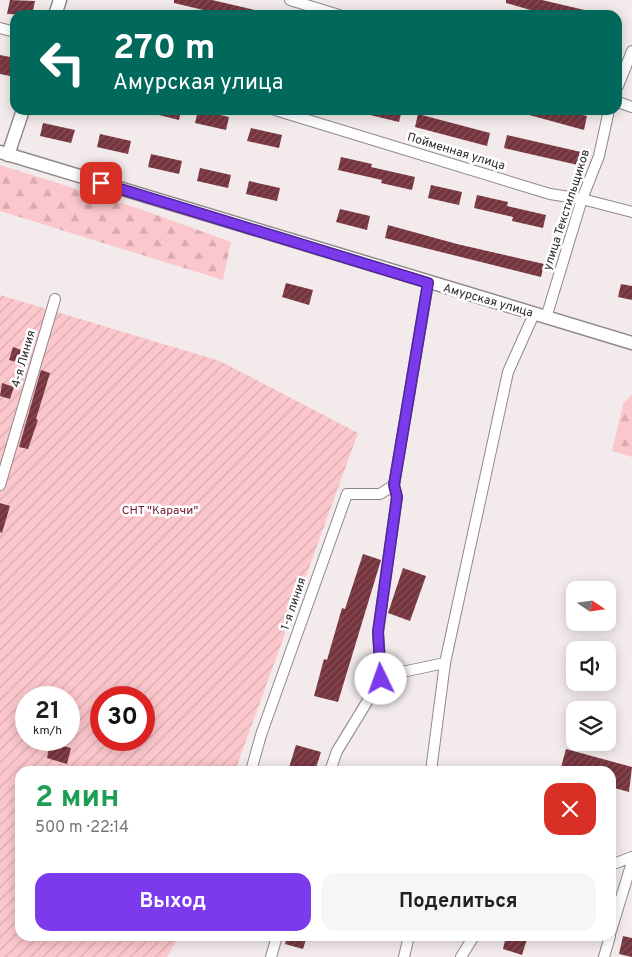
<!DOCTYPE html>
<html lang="ru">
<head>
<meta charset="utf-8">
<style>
  :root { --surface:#fff; --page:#f6f6f6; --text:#202124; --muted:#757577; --accent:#7c3aed }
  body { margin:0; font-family:Overpass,sans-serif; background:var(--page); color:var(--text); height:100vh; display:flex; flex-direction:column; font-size:19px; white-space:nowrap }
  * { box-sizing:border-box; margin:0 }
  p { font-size:16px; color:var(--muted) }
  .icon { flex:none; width:28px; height:28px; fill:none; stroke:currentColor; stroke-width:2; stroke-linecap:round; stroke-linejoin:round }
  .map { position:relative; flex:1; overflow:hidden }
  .side { position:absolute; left:15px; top:766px; width:601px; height:175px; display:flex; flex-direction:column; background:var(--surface); border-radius:15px; box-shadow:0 2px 12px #0003 }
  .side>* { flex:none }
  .guide { position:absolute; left:10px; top:10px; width:612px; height:105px; border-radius:15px; box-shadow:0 2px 12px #0003; background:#00695c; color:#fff; overflow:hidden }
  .needle { width:32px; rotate:103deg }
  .tools { position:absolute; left:566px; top:581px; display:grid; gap:10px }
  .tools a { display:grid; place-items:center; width:50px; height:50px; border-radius:10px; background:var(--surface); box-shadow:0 2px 12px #0003; font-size:25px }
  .speed { position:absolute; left:15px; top:686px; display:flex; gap:10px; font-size:25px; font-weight:700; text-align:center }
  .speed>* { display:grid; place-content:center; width:65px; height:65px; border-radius:50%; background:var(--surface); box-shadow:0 2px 12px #0003; line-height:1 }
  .speed small { font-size:12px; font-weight:400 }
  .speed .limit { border:8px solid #d22; background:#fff; color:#111 }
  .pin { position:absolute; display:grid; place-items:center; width:42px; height:42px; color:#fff; margin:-21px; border-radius:10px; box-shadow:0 2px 8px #0006 }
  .me { position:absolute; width:55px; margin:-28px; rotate:357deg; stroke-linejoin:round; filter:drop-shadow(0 0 4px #0008) }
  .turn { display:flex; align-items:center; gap:18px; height:105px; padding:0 20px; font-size:22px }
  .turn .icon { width:65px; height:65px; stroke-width:2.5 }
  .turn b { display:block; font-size:35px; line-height:42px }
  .round { display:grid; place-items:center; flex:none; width:52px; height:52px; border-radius:15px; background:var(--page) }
  .summary { display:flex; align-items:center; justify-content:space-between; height:85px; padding:0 20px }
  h1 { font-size:30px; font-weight:700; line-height:38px; color:#1e9e55 }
  .primary-button { display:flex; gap:10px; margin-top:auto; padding:10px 20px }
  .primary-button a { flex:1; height:58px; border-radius:15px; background:var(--accent); color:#fff; font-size:20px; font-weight:700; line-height:58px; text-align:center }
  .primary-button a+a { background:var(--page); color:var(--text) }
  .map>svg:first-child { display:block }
</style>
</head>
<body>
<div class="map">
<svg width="632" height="957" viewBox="0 0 632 957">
  <defs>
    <pattern id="forest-firs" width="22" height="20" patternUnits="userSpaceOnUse" patternTransform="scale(1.25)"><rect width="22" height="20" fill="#fcc7cc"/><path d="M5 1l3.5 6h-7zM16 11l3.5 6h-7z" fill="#d8abaf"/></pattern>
    <pattern id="garden-furrows" width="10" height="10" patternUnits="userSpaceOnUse" patternTransform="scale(1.25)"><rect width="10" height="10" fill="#fcc7cc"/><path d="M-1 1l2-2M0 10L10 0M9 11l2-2" fill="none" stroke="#d8abaf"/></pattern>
    <pattern id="building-hatch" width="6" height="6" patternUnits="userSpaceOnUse" patternTransform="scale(1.25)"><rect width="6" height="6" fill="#76343f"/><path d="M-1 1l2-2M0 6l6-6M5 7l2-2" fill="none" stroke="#855058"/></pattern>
  </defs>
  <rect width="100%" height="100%" fill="#f2eaeb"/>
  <g fill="url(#forest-firs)">
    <polygon points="0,165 140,209 231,242 223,280 0,211"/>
    <polygon points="632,394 632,457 612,451 623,404"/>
  </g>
  <path fill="url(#garden-furrows)" fill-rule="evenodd" d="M0,295L220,361L358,433L235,771H20V936H179L167,957H0ZM26,698H69V740H26ZM101,698H144V740H101Z"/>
  <g fill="url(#building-hatch)">
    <polygon points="10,0 35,1 32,15 7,14"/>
    <polygon points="174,0 212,0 263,12 263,15 215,15 216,13 174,3"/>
    <polygon points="506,0 542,0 593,12 593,15 548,15 506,3"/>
    <polygon points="0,55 15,58 15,77 0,74"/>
    <polygon points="151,110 181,110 179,120 151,113"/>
    <polygon points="198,110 229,117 226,130 195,123"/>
    <polygon points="362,110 402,110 399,122 362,113"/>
    <polygon points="522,110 559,110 587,116 584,130 522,113"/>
    <polygon points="418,114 490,133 487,146 415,127"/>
    <polygon points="43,123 75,130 71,143 40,136"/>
    <polygon points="251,128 282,135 279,148 247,141"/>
    <polygon points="100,134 131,141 128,154 97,147"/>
    <polygon points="507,135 581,152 578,165 504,148"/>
    <polygon points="151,154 182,161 179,174 148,167"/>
    <polygon points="341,157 372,164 371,167 415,177 412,190 381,183 382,180 338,170"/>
    <polygon points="200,168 231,175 228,188 197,181"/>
    <polygon points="249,181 280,188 277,201 246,194"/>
    <polygon points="431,185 462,192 459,205 428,198"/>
    <polygon points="477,195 508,202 507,206 546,215 543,228 512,221 513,217 474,208"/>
    <polygon points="340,209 370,216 367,230 336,222"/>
    <polygon points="388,225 457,244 544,264 541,277 385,238"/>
    <polygon points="286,283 313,290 309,305 282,297"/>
    <polygon points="621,284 632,286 632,300 618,297"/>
    <polygon points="13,347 24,351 20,363 9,360"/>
    <polygon points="41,370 50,373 36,419 38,420 28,449 19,447"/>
    <polygon points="2,383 14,387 10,399 0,396"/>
    <polygon points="0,503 10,506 2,533 0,532"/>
    <polygon points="363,554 381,560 338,702 314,696 324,659 327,660 342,608 345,609"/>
    <polygon points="403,568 426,576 410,621 388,613"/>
    <polygon points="50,743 71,748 67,764 47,758"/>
    <polygon points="296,745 321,752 315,771 288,771"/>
    <polygon points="566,749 632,767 629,792 611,787 611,771 560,771"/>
    <polygon points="287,936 307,936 303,949 285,944"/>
    <polygon points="506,936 528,936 522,955 503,949"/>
    <polygon points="623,936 632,938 632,957 619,954"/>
  </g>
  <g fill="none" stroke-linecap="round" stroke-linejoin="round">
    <g stroke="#8f8889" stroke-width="12">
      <g id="minor">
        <polyline points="290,0 339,15"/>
        <polyline points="0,28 15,32"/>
        <polyline points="618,86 632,51"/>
        <polyline points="618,102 632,107"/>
        <polyline points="275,110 550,194 582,199 632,212"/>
        <polyline points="546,318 582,199 599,156 609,110"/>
        <polyline points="0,485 55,299"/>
        <polyline points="381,679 378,632 397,497 394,485 428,283"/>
        <polyline points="251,771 261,735 347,494 380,494 394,485"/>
        <polyline points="330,771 337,751 381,679 397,673 445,663"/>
        <polyline points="431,771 445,663 508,372 534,314"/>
        <polyline points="611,865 632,857"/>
        <polyline points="611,931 632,862"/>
        <polyline points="271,957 277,936"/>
        <polyline points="404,957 409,936"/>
        <polyline points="461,957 474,936"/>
        <polyline points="604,957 610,936"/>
      </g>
    </g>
    <g stroke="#8f8889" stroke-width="15">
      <g id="tertiary">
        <polyline points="55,15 60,0"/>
        <polyline points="0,152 632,343"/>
        <polyline points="8,155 23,110"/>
      </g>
    </g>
    <use href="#minor" stroke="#fff" stroke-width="10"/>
    <use href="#tertiary" stroke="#fff" stroke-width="12"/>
  </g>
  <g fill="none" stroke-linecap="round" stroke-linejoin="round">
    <g stroke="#51269a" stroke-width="12">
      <polyline id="route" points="101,183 428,283 394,485 397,497 378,632 381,679"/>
    </g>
    <use href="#route" stroke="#7c3aed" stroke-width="9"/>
  </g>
  <g text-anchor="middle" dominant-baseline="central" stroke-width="5" stroke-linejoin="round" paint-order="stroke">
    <g font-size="12" fill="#2a2828" stroke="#fff">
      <text transform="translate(456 152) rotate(17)">Пойменная улица</text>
      <text transform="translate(567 210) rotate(-72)">улица Текстильщиков</text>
      <text transform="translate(488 301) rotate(16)">Амурская улица</text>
      <text transform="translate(24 359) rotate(-74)">4-я Линия</text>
      <text transform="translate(294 604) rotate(-71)">1-я линия</text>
    </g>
    <g font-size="12" fill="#72192f" stroke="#fff">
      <text x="160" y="511">СНТ "Карачи"</text>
    </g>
  </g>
</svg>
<div class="tools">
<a><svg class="needle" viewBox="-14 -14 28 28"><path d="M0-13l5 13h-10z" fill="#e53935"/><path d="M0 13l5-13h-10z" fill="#757577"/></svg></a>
<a><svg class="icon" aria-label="sound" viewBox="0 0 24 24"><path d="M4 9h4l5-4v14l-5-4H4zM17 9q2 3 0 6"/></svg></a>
<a><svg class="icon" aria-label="layers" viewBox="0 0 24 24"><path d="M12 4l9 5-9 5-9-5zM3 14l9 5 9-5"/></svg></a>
</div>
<div class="speed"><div>21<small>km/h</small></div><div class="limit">30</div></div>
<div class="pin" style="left:101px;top:183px;background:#d93025"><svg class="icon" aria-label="arrive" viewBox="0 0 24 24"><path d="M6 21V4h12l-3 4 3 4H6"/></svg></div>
<svg class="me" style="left:381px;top:679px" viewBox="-20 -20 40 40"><circle r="19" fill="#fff"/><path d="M0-13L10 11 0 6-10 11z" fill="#7c3aed"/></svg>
<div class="guide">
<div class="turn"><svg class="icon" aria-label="left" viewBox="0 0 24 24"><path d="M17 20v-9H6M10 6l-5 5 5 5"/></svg><div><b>270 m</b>Амурская улица</div></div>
</div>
<section class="side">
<div class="summary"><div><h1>2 мин</h1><p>500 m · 22:14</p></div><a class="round" style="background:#d93025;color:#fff"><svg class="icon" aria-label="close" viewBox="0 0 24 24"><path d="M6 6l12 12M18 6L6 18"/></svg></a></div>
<div class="primary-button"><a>Выход</a><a>Поделиться</a></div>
</section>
</div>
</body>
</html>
